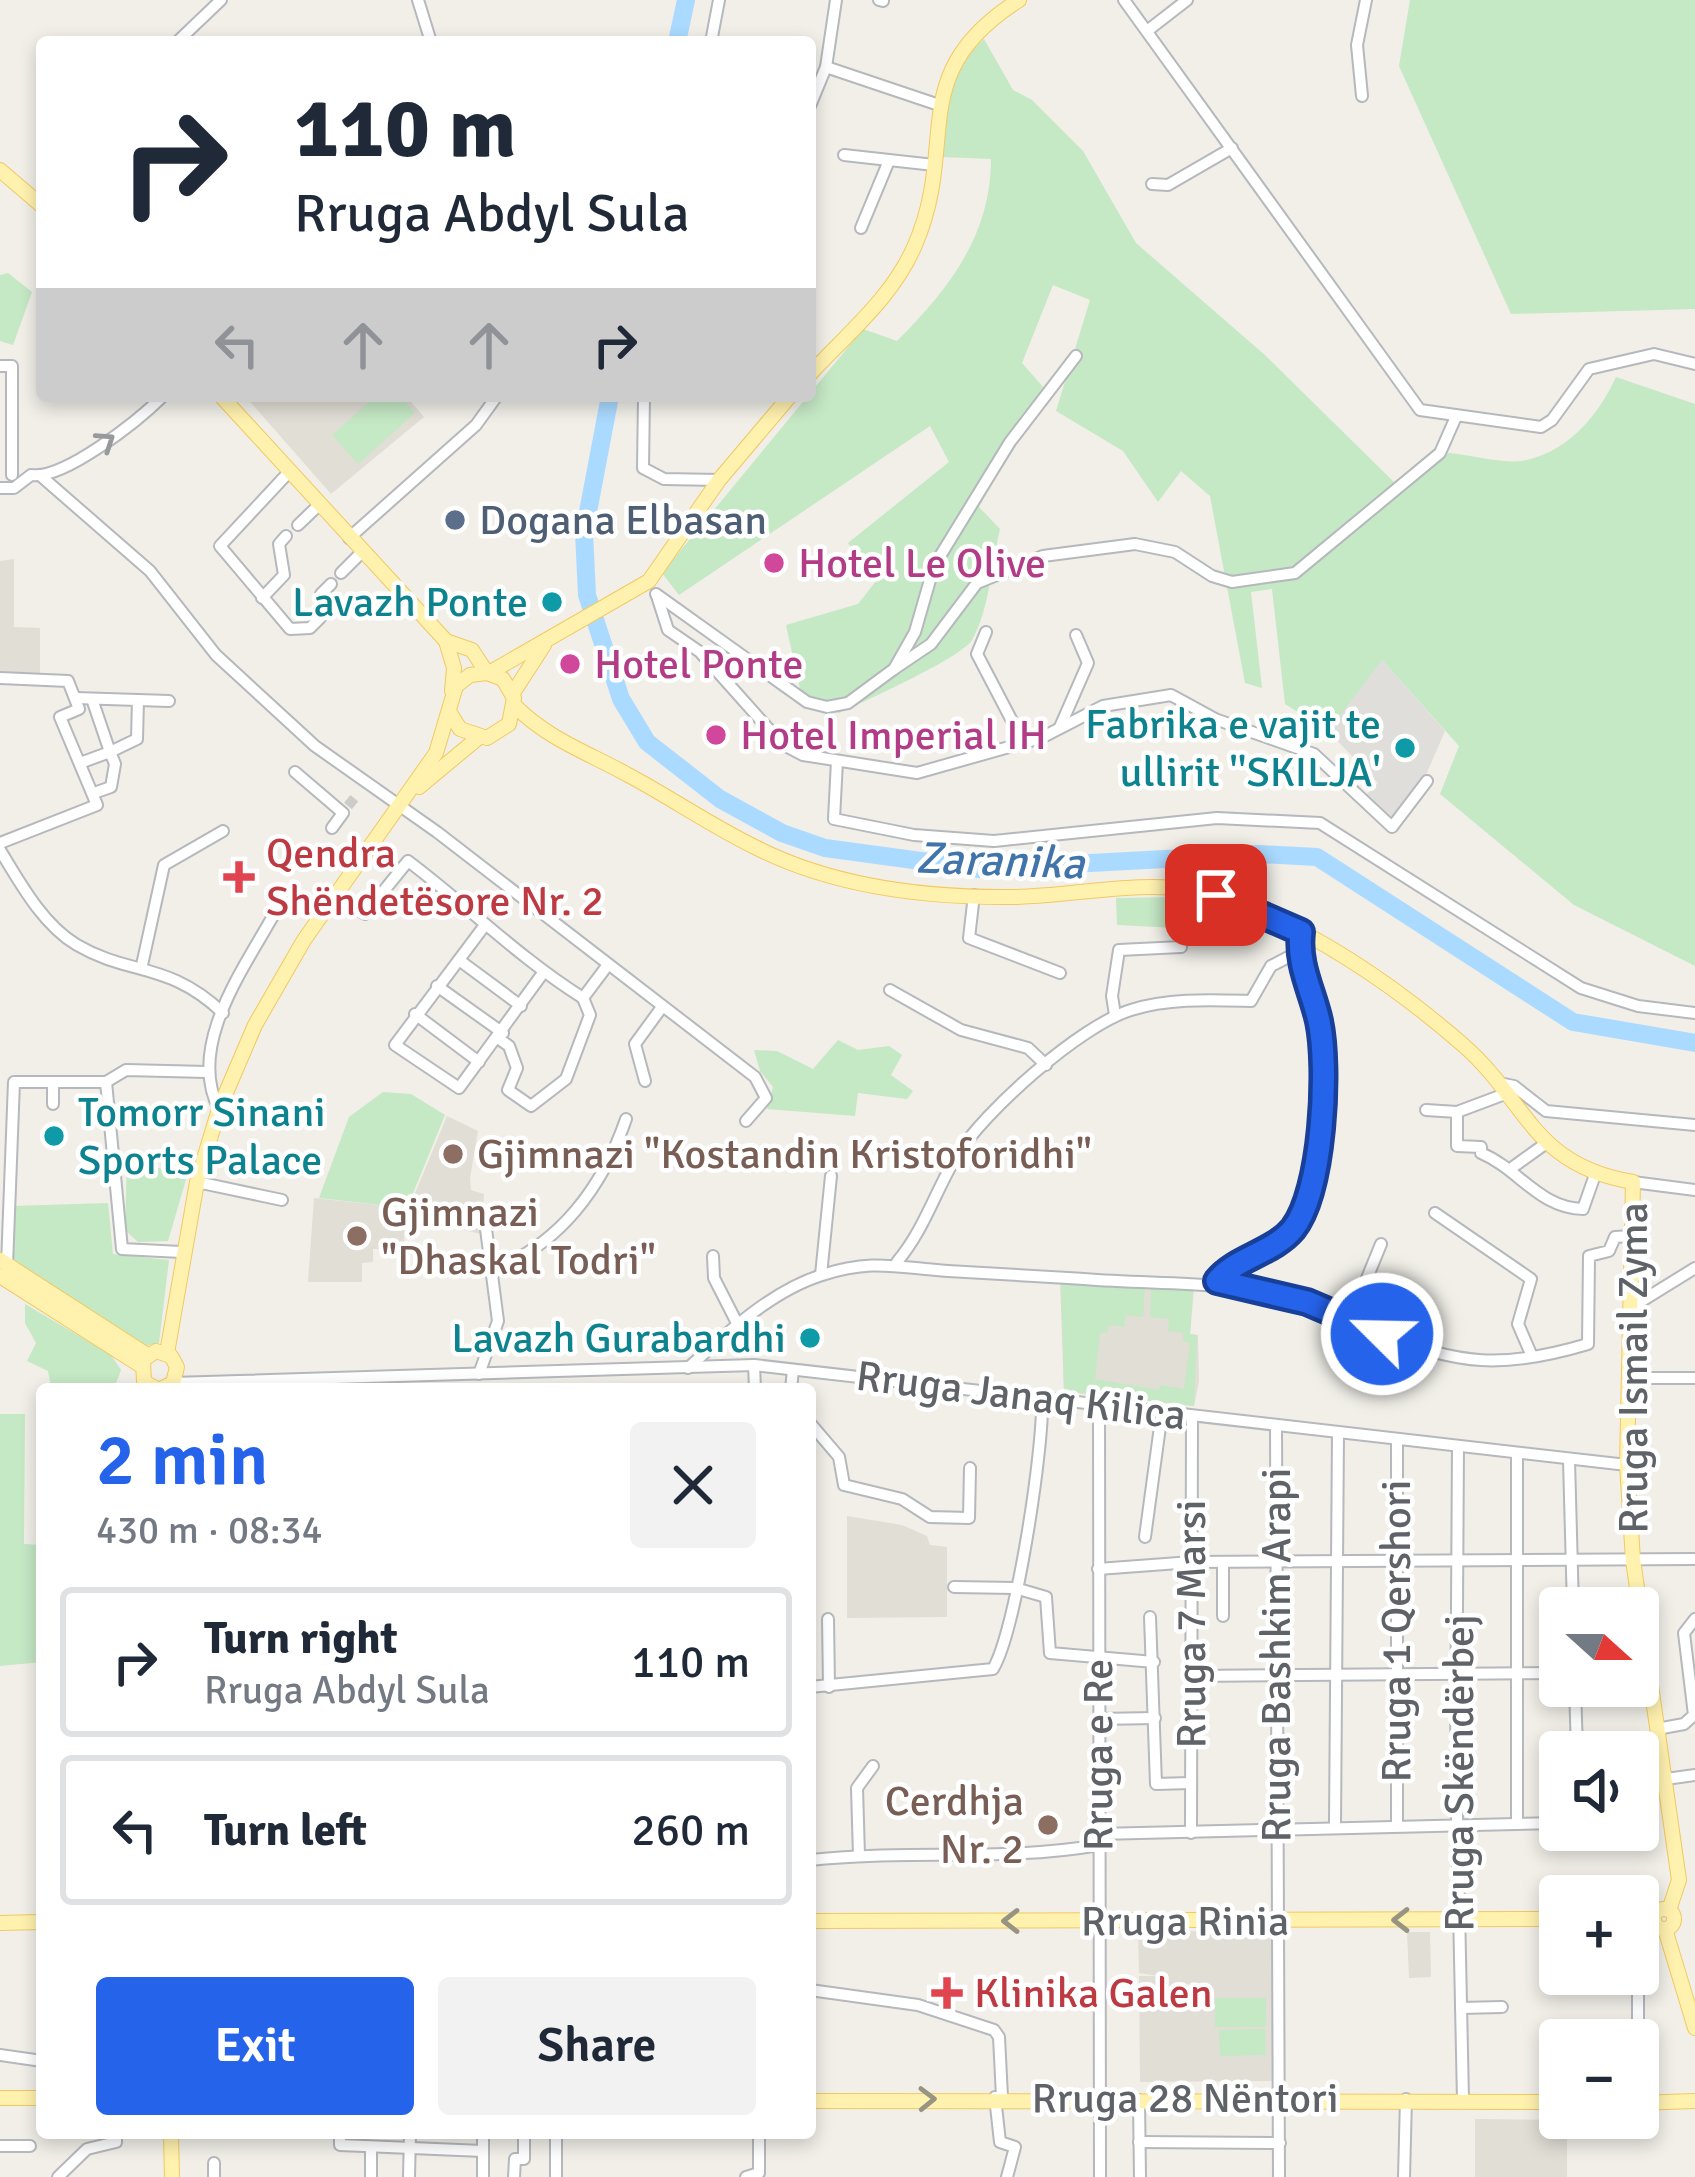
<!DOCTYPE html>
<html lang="en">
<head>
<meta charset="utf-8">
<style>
  :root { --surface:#fff; --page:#f2f2f3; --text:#1f2937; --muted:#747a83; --line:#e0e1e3; --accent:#2563eb }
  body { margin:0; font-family:Signika,sans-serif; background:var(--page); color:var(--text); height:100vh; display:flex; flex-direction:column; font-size:45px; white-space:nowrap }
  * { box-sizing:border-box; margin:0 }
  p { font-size:39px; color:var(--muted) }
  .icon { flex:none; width:66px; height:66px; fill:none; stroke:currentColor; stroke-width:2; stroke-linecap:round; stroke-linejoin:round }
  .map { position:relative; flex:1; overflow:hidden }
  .side { position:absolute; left:36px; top:1383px; width:780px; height:756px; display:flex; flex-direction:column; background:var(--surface); border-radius:12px; box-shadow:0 6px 18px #0003 }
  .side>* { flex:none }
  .guide { position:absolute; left:36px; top:36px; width:780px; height:366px; border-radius:12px; box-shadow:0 6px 18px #0003; background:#fff; color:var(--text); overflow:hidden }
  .needle { width:78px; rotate:111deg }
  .controls { position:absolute; left:1539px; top:1587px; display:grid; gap:24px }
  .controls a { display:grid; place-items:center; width:120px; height:120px; border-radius:12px; background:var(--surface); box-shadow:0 6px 18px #0003; font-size:60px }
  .pin { position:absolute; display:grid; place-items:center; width:102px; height:102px; color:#fff; margin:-51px; border-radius:24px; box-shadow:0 6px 18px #0006 }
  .me { position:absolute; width:132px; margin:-66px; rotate:293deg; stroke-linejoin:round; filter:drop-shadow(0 0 9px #0008) }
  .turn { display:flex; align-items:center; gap:42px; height:252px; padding:0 60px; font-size:54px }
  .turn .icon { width:156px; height:156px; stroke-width:2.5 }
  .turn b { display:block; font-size:84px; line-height:102px }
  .lanes { display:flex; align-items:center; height:114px; padding:0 60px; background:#0003; justify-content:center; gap:60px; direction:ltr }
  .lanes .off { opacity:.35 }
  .round { display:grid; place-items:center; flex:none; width:126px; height:126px; border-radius:12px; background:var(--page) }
  .summary { display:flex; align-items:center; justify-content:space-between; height:204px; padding:0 60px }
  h1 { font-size:72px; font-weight:600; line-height:90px; color:var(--accent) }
  .button { display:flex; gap:24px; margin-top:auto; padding:24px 60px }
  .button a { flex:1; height:138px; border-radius:12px; background:var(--accent); color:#fff; font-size:48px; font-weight:600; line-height:138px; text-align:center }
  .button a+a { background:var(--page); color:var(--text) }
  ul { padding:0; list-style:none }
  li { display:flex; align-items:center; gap:36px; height:150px; margin:0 24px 18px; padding:0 36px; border:6px solid var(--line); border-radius:12px }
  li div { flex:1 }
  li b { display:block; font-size:45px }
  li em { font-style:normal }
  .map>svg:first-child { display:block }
</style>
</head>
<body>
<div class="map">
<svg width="1695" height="2177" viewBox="0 0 1695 2177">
  <rect width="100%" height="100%" fill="#f1efe8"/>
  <polygon fill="#e0deda" points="1381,659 1445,731 1425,777 1391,823 1363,798 1378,783 1328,731"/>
  <g fill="#e1ded6">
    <polygon points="245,396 406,396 424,417 331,494"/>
    <polygon points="14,559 14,627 40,628 40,677 0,676 0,561"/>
    <polygon points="447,1116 478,1131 470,1178 471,1190 484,1194 481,1234 405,1217 404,1249 373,1249 373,1262 362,1263 362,1282 308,1282 314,1198 407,1208 406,1215"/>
    <polygon points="1060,1282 1194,1290 1190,1334 1198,1335 1199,1381 1194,1406 1064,1392"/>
    <polygon points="847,1516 902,1525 927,1536 930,1545 947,1547 947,1617 847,1618"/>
    <polygon points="1138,1930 1274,1933 1274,2081 1140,2082 1139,1976 1159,1976 1139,1973"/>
    <polygon points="1407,1932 1430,1932 1431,1977 1409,1978"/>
    <polygon points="1475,2119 1567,2120 1567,2177 1475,2177"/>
  </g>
  <g fill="#c5e8c5">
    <polygon points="1410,0 1695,0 1695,309 1511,314 1399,66"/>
    <path d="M984,39L1013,90L1032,100L1083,151L1136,243L1266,356L1401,489L1449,453C1472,455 1505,465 1527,460C1570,450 1599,414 1616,377L1695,404V966L1574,905L1440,794L1459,746L1382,660L1328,731L1285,704L1272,589L1251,592L1262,688L1245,683L1210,496L1181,471L1158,502L1123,451L1056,411L1090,300L1053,285L1022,363L1044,388L979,507L1000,529C992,562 989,611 972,640C961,658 863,702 839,713L802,698L786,625L858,604L876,581L848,543L949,462L930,426L679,595L662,573L863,329L897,341C949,289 991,235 991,159L941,157C947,113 949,70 984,39Z"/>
    <polygon points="8,273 32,292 13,345 0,341 0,275"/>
    <polygon points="376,396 400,396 415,413 358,464 332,435"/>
    <polygon points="1177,897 1177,928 1117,925 1116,898"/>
    <polygon points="1191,897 1278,929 1189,927"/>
    <polygon points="838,1040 858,1050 889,1046 902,1055 891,1075 913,1091 907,1099 858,1093 855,1116 767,1109 773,1087 760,1071 754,1050 777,1051 813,1069"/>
    <polygon points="383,1092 411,1094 445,1115 407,1208 319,1198 349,1117"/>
    <polygon points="127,1159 187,1176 168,1241 138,1242 125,1230"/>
    <polygon points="108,1203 113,1254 169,1260 159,1343 145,1346 12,1260 13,1206"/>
    <polygon points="1061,1283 1145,1288 1143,1317 1126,1315 1124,1327 1109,1325 1107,1333 1100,1333 1095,1379 1159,1390 1160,1385 1184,1389 1190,1343 1183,1341 1183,1333 1168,1331 1169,1319 1150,1317 1151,1289 1193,1291 1190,1334 1197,1335 1194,1406 1064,1391"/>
    <polygon points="25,1304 111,1355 121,1370 115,1386 51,1387 48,1371 27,1361 36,1343 25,1323"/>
    <polygon points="0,1414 25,1414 24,1544 42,1545 42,1662 0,1666"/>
    <rect x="1215" y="1998" width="51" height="29"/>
    <polygon points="1265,2029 1266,2055 1220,2056 1219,2030"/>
  </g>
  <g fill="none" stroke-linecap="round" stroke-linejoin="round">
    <g stroke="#aadaff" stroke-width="18">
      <polyline points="677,42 686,0"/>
      <polyline points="610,396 584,533 587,595 621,699 647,742 720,799 782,833 825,848 980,869 1258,854 1317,857 1573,1022 1695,1043"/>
    </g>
    <polyline stroke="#ccccc8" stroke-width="10" stroke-dasharray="10 5" stroke-linecap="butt" points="348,806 357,795"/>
    <g stroke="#b5b8bc" stroke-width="14">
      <g id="minor">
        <polyline points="418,0 431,42"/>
        <polyline points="879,0 883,1"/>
        <polyline points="1124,0 1420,410 1541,427 1552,420 1589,369 1654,354 1695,364"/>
        <polyline points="1147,31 1187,0"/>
        <polyline points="177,42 221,0"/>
        <polyline points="711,42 719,0"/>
        <polyline points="826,67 939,105"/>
        <polyline points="1362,96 1357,45 1366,0"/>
        <polyline points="810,106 826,67 836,0"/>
        <polyline points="844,155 934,165"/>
        <polyline points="1152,184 1168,185 1232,148"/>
        <polyline points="861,228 888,163"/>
        <polyline points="0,366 12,366 12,475"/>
        <polyline points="644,396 643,468 664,479 719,480"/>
        <polyline points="289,472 220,546 290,629 310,628 320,618 321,594 331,584"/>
        <polyline points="42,477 150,571 216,655 315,746 437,832 755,1077 766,1098 746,1121"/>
        <path d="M0,488H14L31,475C64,480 139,420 163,396"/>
        <polyline points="298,525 319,505"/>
        <polyline points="349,538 476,425 497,396"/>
        <polyline points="341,573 362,552"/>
        <polyline points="656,594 807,702 827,707 848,703 894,669 915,632 934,566 1010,442 1076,356"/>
        <polyline points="657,596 668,630 700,652 782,744 803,755 917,773 1041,738 1103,706 1171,695 1215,719 1314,754 1392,827 1427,781"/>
        <polyline points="262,598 284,575 279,544 286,536"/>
        <polyline points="986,632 977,654 1023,742"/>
        <polyline points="894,669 931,644 977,583 1043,556 1135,544 1175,552 1212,576 1232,582 1295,573 1440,453 1455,419"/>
        <polyline points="0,678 68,681 79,709 60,717 97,805 0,843"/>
        <polyline points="76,698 138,700 137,739 110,752 115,764 111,787 94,793"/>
        <polyline points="138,700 169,701"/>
        <polyline points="1060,727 1088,663 1076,635"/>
        <polyline points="837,761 834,819 914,835 994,841 1217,818 1320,823 1581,988 1638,1006 1695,1013"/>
        <polyline points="80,763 110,752 92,699"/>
        <polyline points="295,772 343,813 332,828"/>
        <path d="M0,850C20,883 43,925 77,945C130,976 168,961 223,1013"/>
        <polyline points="974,895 969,938 1060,973"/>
        <path d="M333,896L365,914L408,861C469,907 518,957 583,998L607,966"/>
        <polyline points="485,925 395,1045 459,1088 543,973"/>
        <polyline points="459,960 521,1006"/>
        <polyline points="142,965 164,865 223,831"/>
        <polyline points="437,986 503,1033"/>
        <polyline points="890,990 961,1030 1028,1048 1046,1065"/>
        <polyline points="415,1014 479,1062"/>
        <polyline points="1115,1015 1112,996 1119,950 1181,947 1183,889"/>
        <polyline points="499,1039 509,1046 517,1068 508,1090 531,1106 566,1079 590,1015 583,998"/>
        <polyline points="645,1081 635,1044 662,1007"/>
        <polyline points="106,1082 122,1249 181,1252"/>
        <polyline points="1499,1083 1514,1086 1546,1111 1695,1125"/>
        <polyline points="53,1104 53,1082"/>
        <path d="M219,1109C185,1044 248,963 278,907"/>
        <path d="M1426,1110L1457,1112V1146L1481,1147V1153C1519,1169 1539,1208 1583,1209L1596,1172"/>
        <polyline points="1457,1112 1505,1094"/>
        <polyline points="1513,1167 1545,1144"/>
        <polyline points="197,1182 282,1200"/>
        <polyline points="1633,1182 1695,1190"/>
        <polyline points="1435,1213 1531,1279 1518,1324 1531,1354"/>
        <polyline points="713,1256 714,1278 738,1325"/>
        <path d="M897,1262C924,1230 935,1192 956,1157C983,1112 1081,1025 1131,1010C1169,998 1211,1000 1251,1001L1271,966L1298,952"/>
        <polyline points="7,1265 14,1082 106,1082 126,1070 207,1072"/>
        <path d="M492,1270C560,1245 603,1186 626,1119"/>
        <polyline points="821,1275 831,1176"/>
        <path d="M1217,1281C1235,1258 1273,1253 1293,1229C1323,1192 1329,1068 1319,1021C1312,989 1298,965 1301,932"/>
        <polyline points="1632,1307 1695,1268"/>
        <polyline points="1350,1320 1381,1244"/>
        <polyline points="754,1365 755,1389"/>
        <path d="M688,1368C727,1333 771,1291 822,1275C873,1258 899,1268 948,1271C994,1274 1039,1276 1084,1279C1159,1285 1218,1280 1292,1298C1321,1305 1349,1320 1377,1332C1458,1366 1504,1369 1588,1344L1589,1256L1609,1251L1615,1237L1631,1236"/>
        <polyline points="479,1374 498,1321 486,1229"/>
        <polyline points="1630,1378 1695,1378"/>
        <polyline points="173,1383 754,1365 1627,1465"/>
        <polyline points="791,1389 793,1370"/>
        <polyline points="1099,1405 1100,2177"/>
        <polyline points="810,1423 839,1457 844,1485 902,1499 930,1517 969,1518 970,1468"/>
        <polyline points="1276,1426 1279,2177"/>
        <polyline points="1458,1446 1456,1766 1463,2100"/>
        <polyline points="1517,1453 1517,1823"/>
        <polyline points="1569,1460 1573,1608"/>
        <polyline points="1145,1537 1162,1412"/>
        <polyline points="1223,1562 1223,1616"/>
        <polyline points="1098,1569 1192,1562 1695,1559"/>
        <polyline points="954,1587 1015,1588 1046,1597 1050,1653 1154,1662"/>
        <polyline points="1150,1617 1156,1784 1190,1783"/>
        <polyline points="828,1619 829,1687"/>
        <polyline points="1190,1676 1560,1673"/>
        <polyline points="1575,1686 1577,1752"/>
        <path d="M810,1687L993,1669C1016,1630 1044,1447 1042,1398"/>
        <polyline points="1098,1719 1155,1718"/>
        <polyline points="1657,1729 1684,1724 1694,1715 1684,1633 1695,1619"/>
        <polyline points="1666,1779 1695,1775"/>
        <polyline points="1397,1823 1397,1439"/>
        <polyline points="1335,1824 1338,1434"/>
        <polyline points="1191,1833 1192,1416"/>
        <polyline points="1099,1834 1560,1823"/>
        <polyline points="859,1856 857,1788 873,1766"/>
        <path d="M810,1860C907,1849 1002,1862 1099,1845"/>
        <polyline points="1638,1974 1638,2040"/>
        <polyline points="810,1990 918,2005 994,2030 999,2037 1002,2097"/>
        <polyline points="1461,2008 1502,2007"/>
        <polyline points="0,2055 42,2061"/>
        <polyline points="995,2097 1000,2142 1015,2147 1007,2177"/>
        <polyline points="1139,2100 1140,2177"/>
        <polyline points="1553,2102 1553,2038 1638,2037"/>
        <polyline points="340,2133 340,2145 483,2151"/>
        <polyline points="556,2133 556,2177"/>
        <polyline points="1139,2142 1280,2143"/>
        <polyline points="0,2146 30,2146"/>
        <polyline points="58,2177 87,2149 116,2142 116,2133"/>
        <polyline points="214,2177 214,2163"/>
        <polyline points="371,2177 371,2148"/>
        <polyline points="409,2177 410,2133"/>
        <polyline points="483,2177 483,2133"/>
        <polyline points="514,2177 515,2159 524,2159 524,2133"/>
        <polyline points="746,2177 759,2173 759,2133"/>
        <polyline points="1404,2177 1406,2099"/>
      </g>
    </g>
    <g stroke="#f2c960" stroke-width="16">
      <g id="major">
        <polyline points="0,170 42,206"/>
        <path d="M810,374C848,333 893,297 915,245C960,141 903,74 1019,0"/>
        <polyline points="221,396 446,641 454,668 452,691"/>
        <polyline points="446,641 472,650 487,673"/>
        <polyline points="489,673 649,581 719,480 790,396"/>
        <polyline points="513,693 544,645"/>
        <path d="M515,706C549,740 589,753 630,776C673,799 713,827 757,848C834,887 928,898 1014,897C1080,896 1158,875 1222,897C1309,927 1393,984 1462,1044C1528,1101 1531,1165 1633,1182L1627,1465L1633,1560L1679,1880L1669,1910"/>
        <polyline points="419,787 478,738"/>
        <polyline points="0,1260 147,1355"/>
        <polyline points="0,1276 140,1365"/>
        <polyline points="167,1353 197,1182 219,1109 255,1025 304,940 436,753 456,686 470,675 487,673 503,679 514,698 509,724 487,738 460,729 450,713"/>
        <polyline points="157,1389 144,1382 143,1360 156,1351 171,1356 177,1367 173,1383 161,1389"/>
        <circle cx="1664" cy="1919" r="10"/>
        <polyline points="810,1921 1560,1919"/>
        <polyline points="0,1923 42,1922"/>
        <polyline points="1665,1929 1695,2028"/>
        <polyline points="0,2098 42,2098"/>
        <polyline points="810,2101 1560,2102"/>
        <polyline points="1638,2103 1695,2101"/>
        <polyline points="171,2133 172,2177"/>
      </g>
    </g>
    <use href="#minor" stroke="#fff" stroke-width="10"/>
    <use href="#major" stroke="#fff2af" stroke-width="14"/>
  </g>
  <defs><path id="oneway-chevron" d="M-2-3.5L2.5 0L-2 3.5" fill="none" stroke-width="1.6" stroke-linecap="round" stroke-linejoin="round" transform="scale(3)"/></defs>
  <use stroke="#979a9d" href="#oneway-chevron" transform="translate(106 441) rotate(-34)"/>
  <g stroke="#979581">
    <use href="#oneway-chevron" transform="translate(1401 1920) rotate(-180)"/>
    <use href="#oneway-chevron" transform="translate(1011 1921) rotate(-180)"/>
    <use href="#oneway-chevron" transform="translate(927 2099) rotate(-1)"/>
  </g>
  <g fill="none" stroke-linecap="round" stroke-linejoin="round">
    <g stroke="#184099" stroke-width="30">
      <path id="route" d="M1216,895L1301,932C1297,965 1312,990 1319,1021C1329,1068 1323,1191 1293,1229C1273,1253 1235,1258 1217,1281L1307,1302L1382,1334"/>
    </g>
    <use href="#route" stroke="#2563eb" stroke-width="21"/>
  </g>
  <circle fill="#5c6f8a" stroke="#fff" stroke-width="4.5" cx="455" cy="520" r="12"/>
  <g fill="#d1479c" stroke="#fff" stroke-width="4.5">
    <circle cx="774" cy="563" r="12"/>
    <circle cx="570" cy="664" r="12"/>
    <circle cx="716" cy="735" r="12"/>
  </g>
  <g fill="#0f9aa8" stroke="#fff" stroke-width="4.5">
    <circle cx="552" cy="602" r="12"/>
    <circle cx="1405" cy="748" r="12"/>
    <circle cx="54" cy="1136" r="12"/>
    <circle cx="810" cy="1338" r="12"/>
  </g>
  <g fill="#e0444e" stroke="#fff" stroke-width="4.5">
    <path d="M233 859h12v12h12v12h-12v12h-12v-12h-12v-12h12z"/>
    <path d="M941 1975h12v12h12v12h-12v12h-12v-12h-12v-12h12z"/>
  </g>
  <g fill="#8d6e63" stroke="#fff" stroke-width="4.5">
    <circle cx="453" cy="1154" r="12"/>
    <circle cx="357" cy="1236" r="12"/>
    <circle cx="1048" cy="1825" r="12"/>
  </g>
  <g text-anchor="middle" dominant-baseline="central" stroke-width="9" stroke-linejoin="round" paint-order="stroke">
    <g font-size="42" fill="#4e5e75" stroke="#fff" text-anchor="start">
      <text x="479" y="520">Dogana Elbasan</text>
    </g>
    <g font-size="42" fill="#b23c85" stroke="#fff" text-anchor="start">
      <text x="798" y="563">Hotel Le Olive</text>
      <text x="594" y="664">Hotel Ponte</text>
      <text x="740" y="735">Hotel Imperial IH</text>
    </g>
    <g font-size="42" fill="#0d838f" stroke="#fff" text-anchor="end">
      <text x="528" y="602">Lavazh Ponte</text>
      <text x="1381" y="724">Fabrika e vajit te<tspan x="1381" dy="48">ullirit ''SKILJA'</tspan></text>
      <text x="78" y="1112" text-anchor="start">Tomorr Sinani<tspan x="78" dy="48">Sports Palace</tspan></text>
      <text x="786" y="1338">Lavazh Gurabardhi</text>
    </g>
    <g font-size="42" fill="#be3a42" stroke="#fff" text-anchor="start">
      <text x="266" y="853">Qendra<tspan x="266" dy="48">Shëndetësore Nr. 2</tspan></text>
      <text x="974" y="1993">Klinika Galen</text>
    </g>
    <g font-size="42" fill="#785e54" stroke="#fff" text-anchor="start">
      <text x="477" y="1154">Gjimnazi "Kostandin Kristoforidhi"</text>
      <text x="381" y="1212">Gjimnazi<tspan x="381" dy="48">"Dhaskal Todri"</tspan></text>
      <text x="1024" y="1801" text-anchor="end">Cerdhja<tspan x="1024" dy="48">Nr. 2</tspan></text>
    </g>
    <g font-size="42" fill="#5f6368" stroke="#fff">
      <text transform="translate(1633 1368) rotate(-90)">Rruga Ismail Zyma</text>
      <text transform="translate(1021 1396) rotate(7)">Rruga Janaq Kilica</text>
      <text transform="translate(1191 1624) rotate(-90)">Rruga 7 Marsi</text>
      <text transform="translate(1396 1631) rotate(-90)">Rruga 1 Qershori</text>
      <text transform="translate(1276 1655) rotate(-90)">Rruga Bashkim Arapi</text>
      <text transform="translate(1098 1755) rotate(-90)">Rruga e Re</text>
      <text transform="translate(1459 1773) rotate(-90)">Rruga Skëndërbej</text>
      <text x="1185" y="1921">Rruga Rinia</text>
      <text x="1185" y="2098">Rruga 28 Nëntori</text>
    </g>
    <g font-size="45" font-style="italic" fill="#4174aa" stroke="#fff">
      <text transform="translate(1000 861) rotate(2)">Zaranika</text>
    </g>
  </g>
</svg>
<div class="controls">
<a><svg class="needle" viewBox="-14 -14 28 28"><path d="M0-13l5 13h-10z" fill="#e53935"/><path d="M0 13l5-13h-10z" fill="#747a83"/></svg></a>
<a><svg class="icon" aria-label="sound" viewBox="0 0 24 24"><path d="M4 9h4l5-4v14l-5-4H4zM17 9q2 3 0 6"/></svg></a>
<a>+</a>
<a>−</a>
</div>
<div class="pin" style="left:1216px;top:895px;background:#d93025"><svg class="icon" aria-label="arrive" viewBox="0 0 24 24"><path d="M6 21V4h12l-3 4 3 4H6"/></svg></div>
<svg class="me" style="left:1382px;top:1334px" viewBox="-20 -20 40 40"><circle r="17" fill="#2563eb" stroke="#fff" stroke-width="3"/><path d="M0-11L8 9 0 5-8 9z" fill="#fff"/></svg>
<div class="guide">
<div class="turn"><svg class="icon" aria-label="right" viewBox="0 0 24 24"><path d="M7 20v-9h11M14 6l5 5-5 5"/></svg><div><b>110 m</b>Rruga Abdyl Sula</div></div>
<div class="lanes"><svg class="icon off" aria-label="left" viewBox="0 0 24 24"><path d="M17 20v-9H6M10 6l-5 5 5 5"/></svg><svg class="icon off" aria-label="ahead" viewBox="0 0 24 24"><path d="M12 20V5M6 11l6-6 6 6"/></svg><svg class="icon off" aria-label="ahead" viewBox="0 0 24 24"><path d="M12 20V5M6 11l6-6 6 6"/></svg><svg class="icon" aria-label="right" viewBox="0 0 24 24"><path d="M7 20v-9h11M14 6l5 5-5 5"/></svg></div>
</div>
<section class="side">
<div class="summary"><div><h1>2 min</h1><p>430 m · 08:34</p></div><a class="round"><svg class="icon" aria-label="close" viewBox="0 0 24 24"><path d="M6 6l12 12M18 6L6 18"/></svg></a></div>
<ul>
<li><svg class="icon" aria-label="right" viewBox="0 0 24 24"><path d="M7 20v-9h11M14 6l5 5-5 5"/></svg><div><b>Turn right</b><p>Rruga Abdyl Sula</p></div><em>110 m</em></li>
<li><svg class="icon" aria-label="left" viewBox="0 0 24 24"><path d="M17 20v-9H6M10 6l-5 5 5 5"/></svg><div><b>Turn left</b></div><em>260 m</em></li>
</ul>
<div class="button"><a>Exit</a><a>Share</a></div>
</section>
</div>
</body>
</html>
